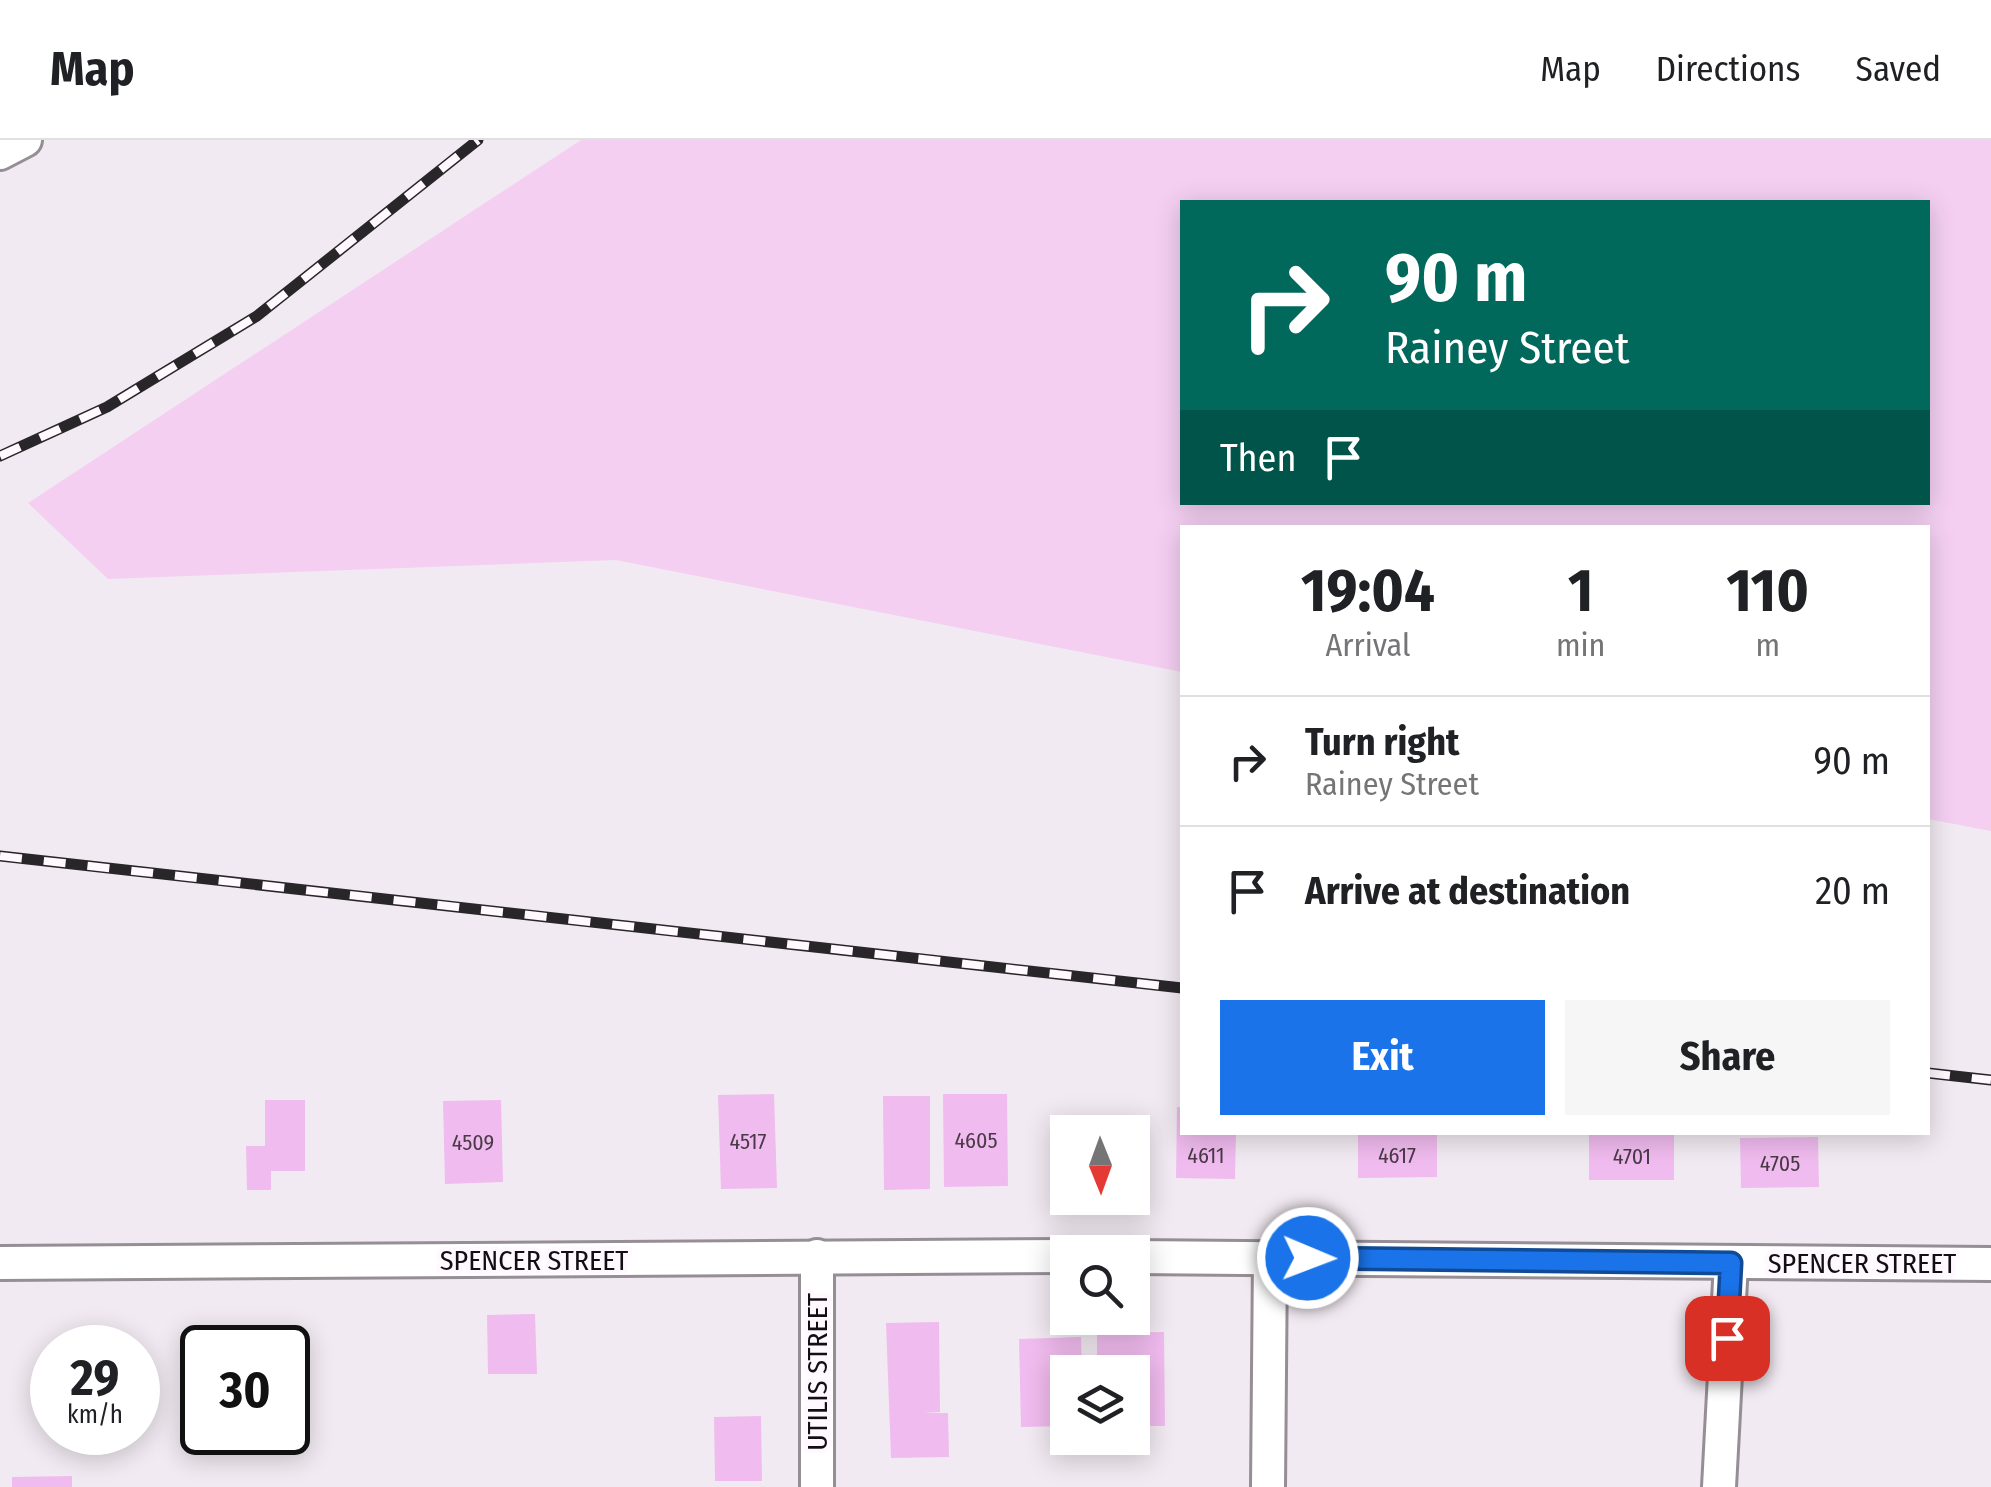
<!DOCTYPE html>
<html lang="en">
<head>
<meta charset="utf-8">
<style>
  :root { --surface:#fff; --page:#f6f6f6; --text:#202124; --muted:#757577; --line:#e0e0e0; --accent:#1a73e8 }
  body { margin:0; font-family:"Fira Sans Condensed",sans-serif; background:var(--page); color:var(--text); height:100vh; display:flex; flex-direction:column; font-size:38px; white-space:nowrap }
  * { box-sizing:border-box; margin:0 }
  p { font-size:32px; color:var(--muted) }
  .icon { flex:none; width:55px; height:55px; fill:none; stroke:currentColor; stroke-width:2; stroke-linecap:round; stroke-linejoin:round }
  .map { position:relative; flex:1; overflow:hidden }
  .panel { position:absolute; left:1180px; top:385px; width:750px; height:610px; display:flex; flex-direction:column; background:var(--surface); border-radius:0px; box-shadow:0 5px 25px #0003 }
  .panel>* { flex:none }
  .banner { position:absolute; left:1180px; top:60px; width:750px; height:305px; border-radius:0px; box-shadow:0 5px 25px #0003; background:#00695c; color:#fff; overflow:hidden }
  .needle { width:65px; rotate:179deg }
  .controls { position:absolute; left:1050px; top:975px; display:grid; gap:20px }
  .controls a { display:grid; place-items:center; width:100px; height:100px; border-radius:0px; background:var(--surface); box-shadow:0 5px 25px #0003; font-size:50px }
  .speed { position:absolute; left:30px; top:1185px; display:flex; gap:20px; font-size:50px; font-weight:700; text-align:center }
  .speed>* { display:grid; place-content:center; width:130px; height:130px; border-radius:50%; background:var(--surface); box-shadow:0 5px 25px #0003; line-height:1 }
  .speed small { font-size:25px; font-weight:400 }
  .speed .limit { border:5px solid #111; border-radius:15px; background:#fff; color:#111 }
  .pin { position:absolute; display:grid; place-items:center; width:85px; height:85px; color:#fff; margin:-42px; border-radius:20px; box-shadow:0 5px 15px #0006 }
  .me { position:absolute; width:110px; margin:-55px; rotate:91deg; stroke-linejoin:round; filter:drop-shadow(0 0 8px #0008) }
  .turn { display:flex; align-items:center; gap:35px; height:210px; padding:0 40px; font-size:45px }
  .turn .icon { width:130px; height:130px; stroke-width:2.5 }
  .turn b { display:block; font-size:70px; line-height:85px }
  .then { display:flex; align-items:center; height:95px; padding:0 40px; background:#0003; gap:20px; font-size:38px }
  .eta { display:flex; justify-content:space-evenly; align-items:center; height:170px; text-align:center }
  .eta b { font-size:60px; font-weight:700; line-height:70px }
  .primary-button { display:flex; gap:20px; margin-top:auto; padding:20px 40px }
  .primary-button a { flex:1; height:115px; border-radius:0px; background:var(--accent); color:#fff; font-size:40px; font-weight:700; line-height:115px; text-align:center }
  .primary-button a+a { background:var(--page); color:var(--text) }
  ul { padding:0; list-style:none }
  li { display:flex; align-items:center; gap:30px; height:130px; padding:0 40px; border-top:2px solid var(--line) }
  li div { flex:1 }
  li b { display:block; font-size:38px }
  li em { font-style:normal }
  header { display:flex; align-items:center; gap:60px; box-sizing:border-box; height:140px; padding:0 50px; background:var(--surface); border-bottom:2px solid var(--line) }
  header strong { font-size:48px }
  nav { display:flex; gap:55px; margin-inline-start:auto; font-size:35px }
  .map>svg:first-child { display:block }
</style>
</head>
<body>
<header>
<strong>Map</strong>
<nav><a>Map</a><a>Directions</a><a>Saved</a></nav>
</header>
<div class="map">
<svg width="1991" height="1347" viewBox="0 0 1991 1347">
  <rect width="100%" height="100%" fill="#f2eaf2"/>
  <path fill="#f4cff2" fill-rule="evenodd" d="M581,0H1991V691L1928,679V388H1182V532L616,420L108,439L28,363ZM1182,62H1928V362H1182Z"/>
  <g fill="#f0bbee">
    <polygon points="774,954 777,1048 721,1049 718,955"/>
    <polygon points="943,954 1007,954 1008,1046 944,1047"/>
    <polygon points="883,956 930,956 930,1049 884,1050"/>
    <polygon points="265,960 305,960 305,1031 271,1031 271,1050 247,1050 246,1006 265,1006"/>
    <polygon points="501,960 503,1042 445,1044 443,961"/>
    <polygon points="1177,967 1182,967 1182,992 1236,992 1235,1039 1176,1038"/>
    <polygon points="1358,992 1437,992 1437,1037 1358,1038"/>
    <rect x="1589" y="992" width="85" height="48"/>
    <polygon points="1818,997 1819,1047 1741,1048 1740,998"/>
    <polygon points="535,1174 537,1234 488,1234 487,1175"/>
    <polygon points="939,1182 940,1272 923,1273 948,1273 949,1317 891,1318 886,1183"/>
    <polygon points="1164,1192 1165,1286 1132,1286 1132,1232 1097,1232 1097,1193"/>
    <polygon points="1081,1197 1082,1232 1068,1232 1068,1286 1021,1287 1019,1199"/>
    <polygon points="761,1276 762,1341 715,1341 714,1277"/>
    <polygon points="72,1336 72,1347 12,1347 12,1337"/>
  </g>
  <g fill="none" stroke-linecap="round" stroke-linejoin="round">
    <g stroke="#958e95" stroke-width="38">
      <g id="minor">
        <polyline points="0,13 25,0"/>
        <polyline points="1132,1117 1991,1124"/>
        <polyline points="0,1123 1068,1116"/>
        <polyline points="817,1347 817,1116"/>
        <polyline points="1268,1347 1270,1117"/>
        <polyline points="1719,1347 1731,1123"/>
      </g>
    </g>
    <use href="#minor" stroke="#fff" stroke-width="32"/>
    <g stroke="#292629" stroke-width="11">
      <g id="rail">
        <polyline points="0,316 107,267 257,176 478,0"/>
        <polyline points="0,716 1182,848"/>
        <polyline points="1928,933 1991,940"/>
      </g>
    </g>
    <use href="#rail" stroke="#fff8fe" stroke-width="8" stroke-dasharray="22" stroke-linecap="butt"/>
  </g>
  <g fill="none" stroke-linecap="round" stroke-linejoin="round">
    <g stroke="#114b97" stroke-width="25">
      <polyline id="route" points="1308,1118 1731,1123 1727,1198"/>
    </g>
    <use href="#route" stroke="#1a73e8" stroke-width="18"/>
  </g>
  <g text-anchor="middle" dominant-baseline="central" stroke-width="9" stroke-linejoin="round" paint-order="stroke">
    <g font-size="22" fill="#4a3a48">
      <text x="976" y="1000">4605</text>
      <text x="748" y="1001">4517</text>
      <text x="473" y="1002">4509</text>
      <text x="1206" y="1015">4611</text>
      <text x="1397" y="1015">4617</text>
      <text x="1632" y="1016">4701</text>
      <text x="1780" y="1023">4705</text>
    </g>
    <g font-size="28" fill="#120f11" stroke="#fff8fe">
      <text x="534" y="1120">SPENCER STREET</text>
      <text x="1862" y="1123">SPENCER STREET</text>
      <text transform="translate(817 1232) rotate(-90)">UTILIS STREET</text>
    </g>
  </g>
</svg>
<div class="controls">
<a><svg class="needle" viewBox="-14 -14 28 28"><path d="M0-13l5 13h-10z" fill="#e53935"/><path d="M0 13l5-13h-10z" fill="#757577"/></svg></a>
<a><svg class="icon" aria-label="search" viewBox="0 0 24 24"><circle cx="10" cy="10" r="6"/><path d="M15 15l6 6"/></svg></a>
<a><svg class="icon" aria-label="layers" viewBox="0 0 24 24"><path d="M12 4l9 5-9 5-9-5zM3 14l9 5 9-5"/></svg></a>
</div>
<div class="speed"><div>29<small>km/h</small></div><div class="limit">30</div></div>
<div class="pin" style="left:1727px;top:1198px;background:#d93025"><svg class="icon" aria-label="arrive" viewBox="0 0 24 24"><path d="M6 21V4h12l-3 4 3 4H6"/></svg></div>
<svg class="me" style="left:1308px;top:1118px" viewBox="-20 -20 40 40"><circle r="17" fill="#1a73e8" stroke="#fff" stroke-width="3"/><path d="M0-11L8 9 0 5-8 9z" fill="#fff"/></svg>
<div class="banner">
<div class="turn"><svg class="icon" aria-label="right" viewBox="0 0 24 24"><path d="M7 20v-9h11M14 6l5 5-5 5"/></svg><div><b>90 m</b>Rainey Street</div></div>
<div class="then">Then<svg class="icon" aria-label="arrive" viewBox="0 0 24 24"><path d="M6 21V4h12l-3 4 3 4H6"/></svg></div>
</div>
<section class="panel">
<div class="eta">
<div><b>19:04</b><p>Arrival</p></div>
<div><b>1</b><p>min</p></div>
<div><b>110</b><p>m</p></div>
</div>
<ul>
<li><svg class="icon" aria-label="right" viewBox="0 0 24 24"><path d="M7 20v-9h11M14 6l5 5-5 5"/></svg><div><b>Turn right</b><p>Rainey Street</p></div><em>90 m</em></li>
<li><svg class="icon" aria-label="arrive" viewBox="0 0 24 24"><path d="M6 21V4h12l-3 4 3 4H6"/></svg><div><b>Arrive at destination</b></div><em>20 m</em></li>
</ul>
<div class="primary-button"><a>Exit</a><a>Share</a></div>
</section>
</div>
</body>
</html>
